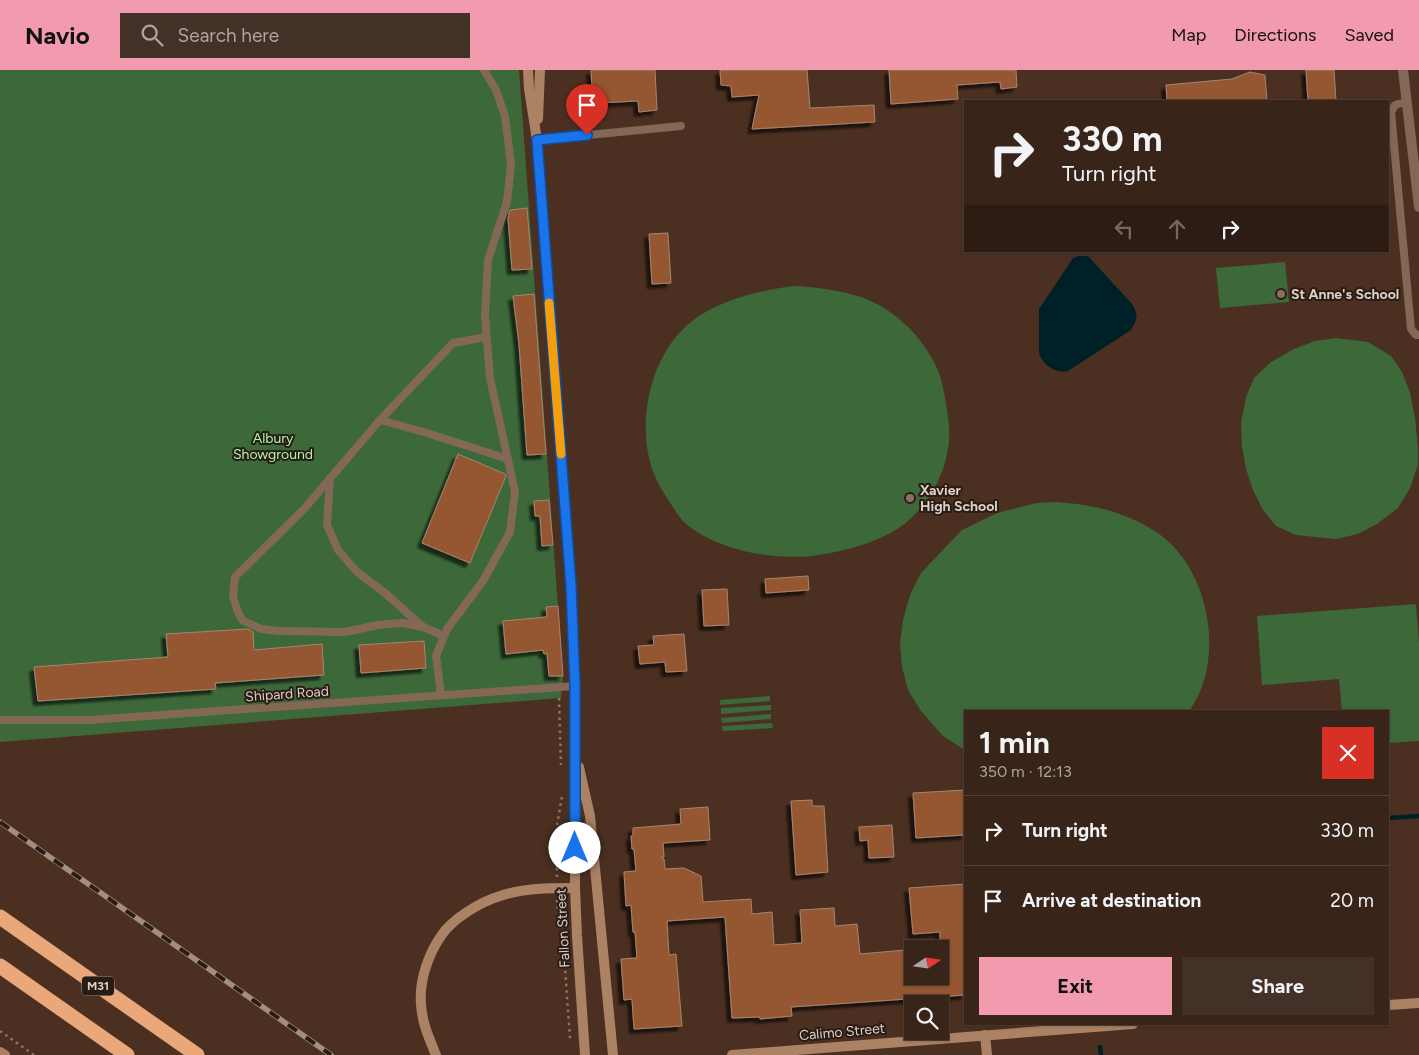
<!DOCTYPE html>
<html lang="en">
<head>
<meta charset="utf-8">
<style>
  :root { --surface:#382419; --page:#433026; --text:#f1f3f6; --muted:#aba4a2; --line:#524138; --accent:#f29aae }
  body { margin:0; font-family:Figtree,sans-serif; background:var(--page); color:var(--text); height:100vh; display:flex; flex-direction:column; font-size:19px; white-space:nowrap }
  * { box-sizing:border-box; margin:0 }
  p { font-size:16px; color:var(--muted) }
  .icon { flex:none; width:28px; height:28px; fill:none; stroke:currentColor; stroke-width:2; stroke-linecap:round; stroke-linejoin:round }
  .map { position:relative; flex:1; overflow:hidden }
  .panel { position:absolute; left:964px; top:640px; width:425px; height:315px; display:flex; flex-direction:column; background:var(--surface); border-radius:0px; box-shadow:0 1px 4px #0004,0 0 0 1px var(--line) }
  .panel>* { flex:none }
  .banner { position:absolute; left:964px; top:30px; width:425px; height:152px; border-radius:0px; box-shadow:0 1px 4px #0004,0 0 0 1px var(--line); background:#382419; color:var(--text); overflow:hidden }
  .needle { width:32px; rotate:77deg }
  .buttons { position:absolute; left:904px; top:870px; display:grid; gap:10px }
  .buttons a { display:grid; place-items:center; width:45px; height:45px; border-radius:0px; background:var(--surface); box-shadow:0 1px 4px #0004,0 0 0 1px var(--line); font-size:25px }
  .pin { position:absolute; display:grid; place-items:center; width:42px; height:42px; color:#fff; margin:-51px -21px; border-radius:50% 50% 50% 0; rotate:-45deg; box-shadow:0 0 5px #0007 }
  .pin .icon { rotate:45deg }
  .me { position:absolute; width:55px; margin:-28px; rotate:0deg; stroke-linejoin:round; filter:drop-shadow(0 0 4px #0008) }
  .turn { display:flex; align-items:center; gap:18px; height:105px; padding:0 15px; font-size:22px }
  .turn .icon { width:65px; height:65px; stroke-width:2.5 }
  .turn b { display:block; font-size:35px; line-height:42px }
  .lanes { display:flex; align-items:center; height:48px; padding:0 15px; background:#0003; justify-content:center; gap:25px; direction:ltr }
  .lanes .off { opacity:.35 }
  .round { display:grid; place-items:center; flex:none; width:52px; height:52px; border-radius:0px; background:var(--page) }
  .overview { display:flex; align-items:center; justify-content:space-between; height:85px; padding:0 15px }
  h1 { font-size:30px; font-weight:700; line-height:38px }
  .action { display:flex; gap:10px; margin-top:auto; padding:10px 15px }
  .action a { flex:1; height:58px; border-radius:0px; background:var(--accent); color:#111; font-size:20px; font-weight:700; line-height:58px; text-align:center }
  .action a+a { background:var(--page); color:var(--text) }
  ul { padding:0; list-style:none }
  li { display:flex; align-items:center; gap:15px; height:70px; padding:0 15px; border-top:1px solid var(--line) }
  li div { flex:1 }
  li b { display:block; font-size:19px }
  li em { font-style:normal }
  header { display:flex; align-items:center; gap:30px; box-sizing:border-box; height:70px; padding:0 25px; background:var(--accent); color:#111 }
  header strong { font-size:24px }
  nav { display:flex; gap:28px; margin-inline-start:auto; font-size:18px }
  .search { width:350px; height:45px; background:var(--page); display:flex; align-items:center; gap:12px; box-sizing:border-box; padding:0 18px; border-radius:0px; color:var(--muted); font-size:19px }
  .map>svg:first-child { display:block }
</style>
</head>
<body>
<header>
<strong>Navio</strong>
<div class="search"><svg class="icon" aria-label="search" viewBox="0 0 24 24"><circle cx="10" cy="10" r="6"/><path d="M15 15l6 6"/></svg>Search here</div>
<nav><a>Map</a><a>Directions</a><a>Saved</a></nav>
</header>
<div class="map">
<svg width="1419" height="985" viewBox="0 0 1419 985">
  <defs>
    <filter id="shadow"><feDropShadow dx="-4.5" dy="4.5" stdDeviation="1" flood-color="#0009"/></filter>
  </defs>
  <rect width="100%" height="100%" fill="#4b3021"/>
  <g fill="#3c683a">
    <polygon points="0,0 519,0 563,606 561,628 0,672"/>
    <polygon points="1285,192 1289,232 1220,238 1216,198"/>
    <path d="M794,216C815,217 847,221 866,229C896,241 921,266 935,294C941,306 944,320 946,334C949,350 951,367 947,384C942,409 928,433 909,450C887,471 840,483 811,486C771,490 716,480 685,453C679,447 674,439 669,431C662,421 656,410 652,399C636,350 651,284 691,252C718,230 761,220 794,216Z"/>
    <polygon points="1336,268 1368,272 1391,286 1402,302 1410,323 1415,348 1418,378 1418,395 1410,418 1398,438 1377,454 1358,464 1336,469 1296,465 1276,456 1263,440 1253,420 1246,399 1242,376 1241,353 1246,327 1254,308 1271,292 1294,279 1315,271"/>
    <path d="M1056,432C1068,433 1081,434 1094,437C1116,441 1146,453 1163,467C1211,505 1225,592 1189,641H965V680L943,666L921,641L908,620L902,597L900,574L903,550L910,525L921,503L962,460L997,443L1037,433Z"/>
    <polygon points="1416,534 1419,573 1419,671 1388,673 1388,641 1342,641 1339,609 1262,615 1257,546"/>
    <polygon points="770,626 770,631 720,635 720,630"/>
    <polygon points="771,635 771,640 721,644 721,638"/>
    <polygon points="771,644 771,649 722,653 721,648"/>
    <polygon points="772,653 773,658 723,661 722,656"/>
  </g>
  <path fill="#002027" d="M1079,186H1088L1133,235C1139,247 1137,249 1131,260L1068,301C1056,304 1041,294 1039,282V239L1073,188Z"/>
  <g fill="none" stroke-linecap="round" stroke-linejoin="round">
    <g stroke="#002027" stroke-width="4.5">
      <polyline points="1388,748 1419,746"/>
      <polyline points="1100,977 1101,985"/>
    </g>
  </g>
  <g fill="#955730" stroke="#a48573" filter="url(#shadow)">
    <polygon points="591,0 655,0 657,40 639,42 638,31 597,33 596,17 592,18"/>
    <polygon points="720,0 807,0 810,38 874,35 875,52 752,59 759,25 732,27 731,16 721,15"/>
    <polygon points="889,0 1016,0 1017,17 1001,19 1000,12 957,15 958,29 891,34"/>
    <polygon points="1306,0 1334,0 1336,31 1308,31"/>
    <polygon points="1250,2 1265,5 1267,31 1167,31 1166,15 1232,9"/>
    <polygon points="527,138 532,199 512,200 508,148 510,140"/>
    <polygon points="668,163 671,213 652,214 649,164"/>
    <polygon points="534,224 546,384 527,385 519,274 513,226"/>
    <polygon points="458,384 505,404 506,406 470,493 422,473"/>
    <polygon points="549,430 553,475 542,476 540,446 535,446 534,431"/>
    <polygon points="808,506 809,520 766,523 765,509"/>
    <polygon points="727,519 729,555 704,556 702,520"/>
    <polygon points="558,536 563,606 549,606 547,583 544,584 543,580 506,584 503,551 547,547 546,537"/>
    <polygon points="248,559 253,562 254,580 322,574 324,605 215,613 216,619 38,631 34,597 168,587 166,564"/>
    <polygon points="684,564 687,601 666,602 665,592 640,594 638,576 654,575 653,566"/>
    <polygon points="424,571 426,598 361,603 359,575"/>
    <polygon points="965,720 965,765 916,768 913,723"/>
    <polygon points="812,730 812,736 824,736 828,802 796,805 791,731"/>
    <polygon points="708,737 710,770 663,773 664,787 661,787 664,789 665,799 684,798 701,806 703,832 751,829 752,844 772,842 774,875 802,873 800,840 834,838 835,856 857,854 860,884 905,880 907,906 940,906 940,862 913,864 909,818 965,814 965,925 791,937 792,946 760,949 760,947 732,948 725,847 667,851 669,885 676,884 682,956 634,959 632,929 624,930 621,889 637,888 635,862 633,862 631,835 626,836 624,802 636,801 634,779 632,779 631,766 633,765 633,758 681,754 680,739"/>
    <polygon points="892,755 894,787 869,788 868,770 860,771 859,757"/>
  </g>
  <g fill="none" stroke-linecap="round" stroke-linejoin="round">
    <g stroke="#8b7468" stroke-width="2.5" stroke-dasharray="2.5 4" stroke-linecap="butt">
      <polyline points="559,628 561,695"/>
      <polyline points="557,807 556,761 562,726"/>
      <polyline points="557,830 558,840 562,855 570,969"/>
      <polyline points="0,961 34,985"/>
    </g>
    <g stroke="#836856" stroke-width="8">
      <polyline points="1406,32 1395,35 1391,42 1411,259 1416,265 1419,265"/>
      <polyline points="537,70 681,56"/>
      <polyline points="380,350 427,363 508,389"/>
      <polyline points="330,408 327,455 338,480 357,502 385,523 422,556"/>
      <polyline points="444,566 423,557 403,553 378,555 345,562 280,561 261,559 242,550 237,540 233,526 235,507 304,439 380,350 453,273 486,267"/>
      <polyline points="441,625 436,586 447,559 483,511 510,462 515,422 490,308 485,246 488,190 507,132 511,95 505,46 496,20 484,0"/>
      <polyline points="0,650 90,650 575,616"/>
    </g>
    <polyline stroke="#836856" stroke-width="10" points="1403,0 1419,137"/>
    <g stroke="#ac8265" stroke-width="10">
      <polyline points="528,0 529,19 537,70 571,516 575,616 575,818 577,866 585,985"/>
      <polyline points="538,49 540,0"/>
      <polyline points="579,697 590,746 613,985"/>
      <polyline points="1388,935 1419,933"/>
      <polyline points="985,965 987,985"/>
      <polyline points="0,982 5,985"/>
      <path d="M436,985C429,968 422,953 421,934C419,911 428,885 441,866C452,849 480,832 500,826C523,818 551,818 575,818"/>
      <polyline points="732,985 1133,954"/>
    </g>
    <g stroke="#e9a77a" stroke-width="15">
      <polyline points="0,847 197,985"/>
      <polyline points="0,896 127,985"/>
    </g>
    <g stroke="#a38d82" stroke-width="5.5">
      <polyline id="rail" points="0,752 331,985"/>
    </g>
    <use href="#rail" stroke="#281c15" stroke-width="4" stroke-dasharray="11" stroke-linecap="butt"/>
  </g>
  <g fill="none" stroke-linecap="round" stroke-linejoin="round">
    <g stroke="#114b97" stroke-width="12">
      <polyline id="route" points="575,778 575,616 571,516 537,70 587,65"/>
    </g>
    <use href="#route" stroke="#1a73e8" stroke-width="9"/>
    <polyline stroke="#f59e0b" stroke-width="9" points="549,233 561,384"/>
  </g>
  <g fill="#8d6e63" stroke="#281c15" stroke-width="2">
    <circle cx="1281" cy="224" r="5"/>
    <circle cx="910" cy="428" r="5"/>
  </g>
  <g text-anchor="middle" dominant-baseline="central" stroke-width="4" stroke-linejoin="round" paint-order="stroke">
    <rect fill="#281c15" stroke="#a89990" stroke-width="1" x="82" y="906.5" width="32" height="19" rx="4"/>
    <g font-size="12" font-weight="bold" fill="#dfcec5">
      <text x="98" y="916">M31</text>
    </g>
    <g font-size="14" font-weight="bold" fill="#dfcec5" stroke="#281c15" text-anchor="start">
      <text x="1291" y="224">St Anne's School</text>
      <text x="920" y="420">Xavier<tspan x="920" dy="16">High School</tspan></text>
    </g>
    <g font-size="14" fill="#adf7a9" stroke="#281c15">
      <text x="273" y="368">Albury<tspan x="273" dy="16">Showground</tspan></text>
    </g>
    <g font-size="14" fill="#dfcec5" stroke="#281c15">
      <text transform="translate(287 624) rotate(-4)">Shipard Road</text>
      <text transform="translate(563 858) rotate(-93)">Fallon Street</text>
      <text transform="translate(842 962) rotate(-5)">Calimo Street</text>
    </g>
  </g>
</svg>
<div class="buttons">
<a><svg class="needle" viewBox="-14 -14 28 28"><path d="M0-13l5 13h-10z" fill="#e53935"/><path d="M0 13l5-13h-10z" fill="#aba4a2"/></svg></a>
<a><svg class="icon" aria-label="search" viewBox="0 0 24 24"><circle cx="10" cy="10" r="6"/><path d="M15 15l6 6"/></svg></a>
</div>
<div class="pin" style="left:587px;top:65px;background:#d93025"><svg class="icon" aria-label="arrive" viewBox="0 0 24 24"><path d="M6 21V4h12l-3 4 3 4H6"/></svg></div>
<svg class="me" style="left:575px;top:778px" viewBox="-20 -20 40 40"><circle r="19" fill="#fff"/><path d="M0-13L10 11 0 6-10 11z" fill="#1a73e8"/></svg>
<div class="banner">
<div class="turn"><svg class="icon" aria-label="right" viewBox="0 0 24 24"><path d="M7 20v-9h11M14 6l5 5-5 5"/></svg><div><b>330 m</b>Turn right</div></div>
<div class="lanes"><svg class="icon off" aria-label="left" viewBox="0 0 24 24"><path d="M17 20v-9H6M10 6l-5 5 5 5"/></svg><svg class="icon off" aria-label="ahead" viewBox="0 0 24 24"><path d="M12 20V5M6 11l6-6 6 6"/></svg><svg class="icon" aria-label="right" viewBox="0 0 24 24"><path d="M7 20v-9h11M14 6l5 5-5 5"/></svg></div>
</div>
<section class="panel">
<div class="overview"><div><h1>1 min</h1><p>350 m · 12:13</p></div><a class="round" style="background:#d93025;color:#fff"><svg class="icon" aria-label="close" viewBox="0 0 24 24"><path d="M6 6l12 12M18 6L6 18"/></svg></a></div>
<ul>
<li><svg class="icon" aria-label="right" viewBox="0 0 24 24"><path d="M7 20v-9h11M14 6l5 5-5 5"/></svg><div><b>Turn right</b></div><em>330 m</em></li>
<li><svg class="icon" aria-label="arrive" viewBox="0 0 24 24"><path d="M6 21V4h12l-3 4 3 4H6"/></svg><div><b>Arrive at destination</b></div><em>20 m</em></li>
</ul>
<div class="action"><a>Exit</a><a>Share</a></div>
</section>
</div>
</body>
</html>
